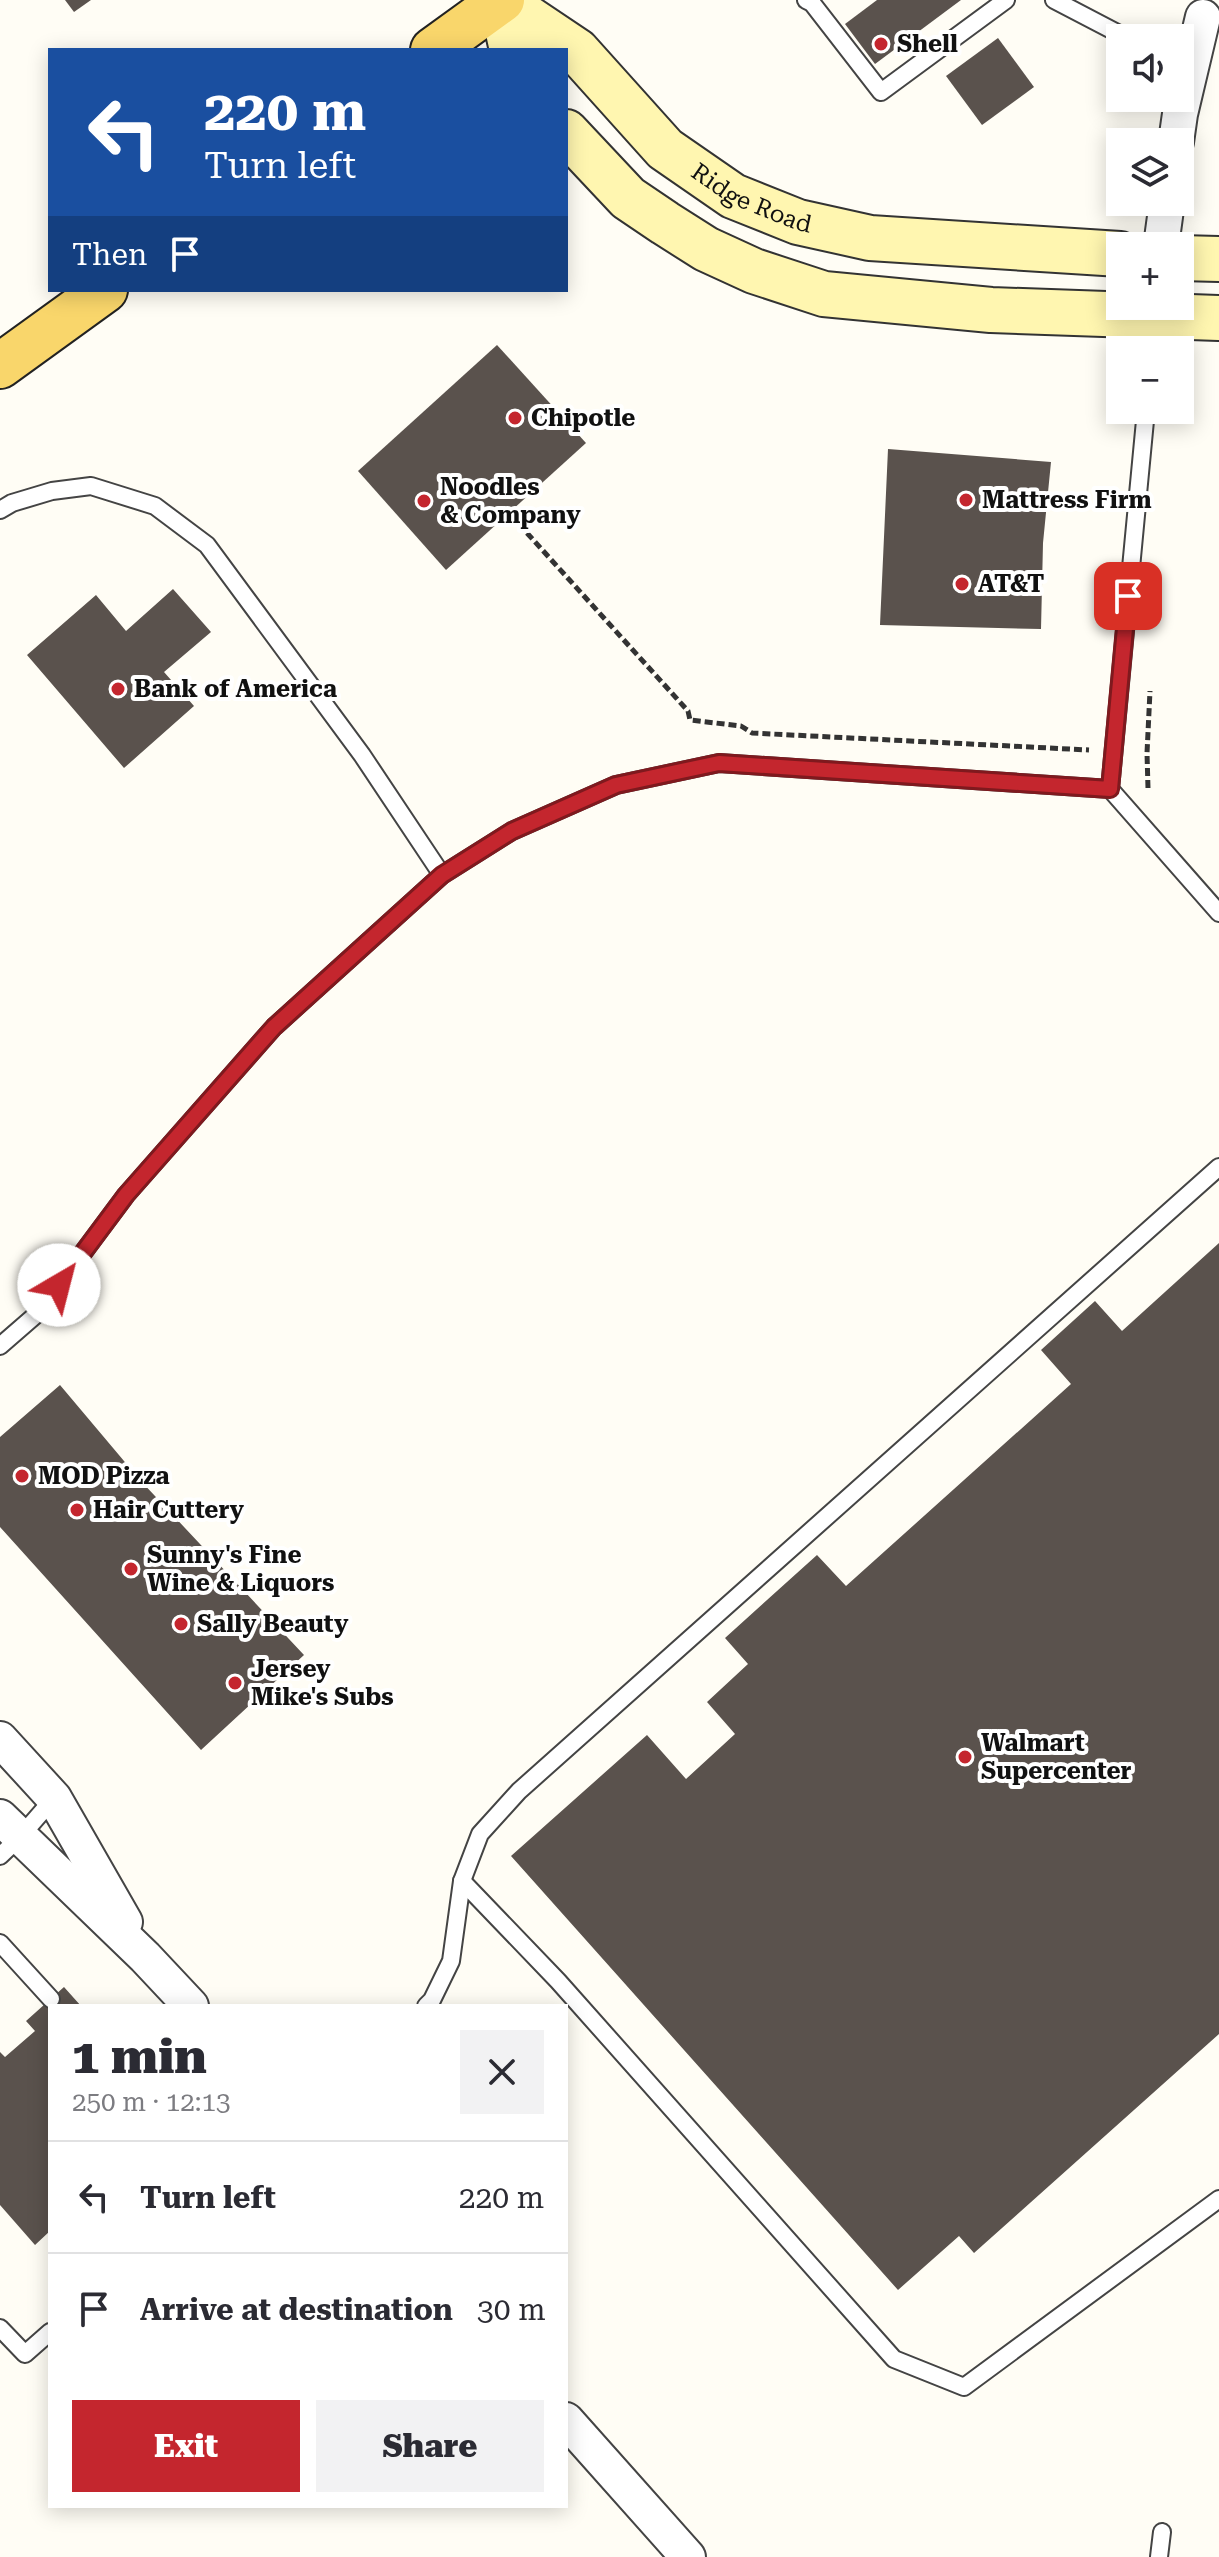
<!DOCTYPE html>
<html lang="en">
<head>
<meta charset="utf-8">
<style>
  :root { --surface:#fff; --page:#f2f2f3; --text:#2b2b33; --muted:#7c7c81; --line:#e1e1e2; --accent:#c4262e }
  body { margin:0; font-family:"Roboto Serif",serif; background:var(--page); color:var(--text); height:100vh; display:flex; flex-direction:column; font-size:30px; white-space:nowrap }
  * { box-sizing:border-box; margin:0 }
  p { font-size:26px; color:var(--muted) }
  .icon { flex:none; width:44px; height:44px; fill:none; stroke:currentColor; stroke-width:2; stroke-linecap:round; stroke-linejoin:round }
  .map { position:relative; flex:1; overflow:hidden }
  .drawer { position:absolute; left:48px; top:2004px; width:520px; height:504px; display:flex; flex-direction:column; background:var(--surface); border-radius:0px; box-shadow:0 4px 20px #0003 }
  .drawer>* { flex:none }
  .guide { position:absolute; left:48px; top:48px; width:520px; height:244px; border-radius:0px; box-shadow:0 4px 20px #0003; background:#1a4fa0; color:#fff; overflow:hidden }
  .buttons { position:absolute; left:1106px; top:24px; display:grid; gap:16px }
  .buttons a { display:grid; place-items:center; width:88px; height:88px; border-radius:0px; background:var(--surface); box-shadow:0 4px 20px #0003; font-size:40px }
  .pin { position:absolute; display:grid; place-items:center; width:68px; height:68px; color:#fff; margin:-34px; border-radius:16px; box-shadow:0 4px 12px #0006 }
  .me { position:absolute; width:88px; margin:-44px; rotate:37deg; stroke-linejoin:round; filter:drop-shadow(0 0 6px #0008) }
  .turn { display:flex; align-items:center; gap:28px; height:168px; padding:0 24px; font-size:36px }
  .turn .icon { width:104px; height:104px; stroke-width:2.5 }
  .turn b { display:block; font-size:56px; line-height:68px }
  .then { display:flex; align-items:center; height:76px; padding:0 24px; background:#0003; gap:16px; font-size:30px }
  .round { display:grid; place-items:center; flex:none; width:84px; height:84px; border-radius:0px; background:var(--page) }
  .head { display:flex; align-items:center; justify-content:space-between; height:136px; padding:0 24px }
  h1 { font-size:48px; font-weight:800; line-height:60px }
  .action { display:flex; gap:16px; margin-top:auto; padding:16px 24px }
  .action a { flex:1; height:92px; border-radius:0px; background:var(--accent); color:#fff; font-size:32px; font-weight:800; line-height:92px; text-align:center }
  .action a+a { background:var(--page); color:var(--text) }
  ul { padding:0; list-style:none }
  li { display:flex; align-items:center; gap:24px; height:112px; padding:0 24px; border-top:2px solid var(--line) }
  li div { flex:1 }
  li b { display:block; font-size:30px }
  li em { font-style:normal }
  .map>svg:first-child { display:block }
</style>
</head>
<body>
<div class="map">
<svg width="1219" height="2557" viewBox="0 0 1219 2557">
  <rect width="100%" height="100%" fill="#fffdf5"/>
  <g fill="#5a524d">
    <polygon points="65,0 91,0 74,12"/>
    <polygon points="877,0 961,0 875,64 845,24"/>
    <polygon points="998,38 1034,87 982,125 946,76"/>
    <polygon points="497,345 586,443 446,570 358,471"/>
    <polygon points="888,449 1051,462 1043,543 1041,629 880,625"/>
    <polygon points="173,589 211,632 164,672 194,706 124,768 27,655 96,595 126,631"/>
    <polygon points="1219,1243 1219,2034 974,2253 959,2236 898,2290 511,1856 647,1735 686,1779 735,1734 707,1702 748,1664 725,1638 817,1555 846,1586 1071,1384 1041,1350 1095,1301 1122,1331"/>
    <polygon points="60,1385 140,1480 304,1655 201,1750 0,1527 0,1437"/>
    <polygon points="64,1987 81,2006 50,2006 50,2231 35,2245 0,2205 0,2052 5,2057 35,2031 26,2021"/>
  </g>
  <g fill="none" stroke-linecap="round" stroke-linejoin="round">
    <g stroke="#444" stroke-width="20">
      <g id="lane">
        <polyline points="806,0 812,3 881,92 1006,0"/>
        <polyline points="1054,0 1127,38"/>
        <polyline points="1151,350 1154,316"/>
        <polyline points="1146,410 1110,789 1219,913"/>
        <polyline points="0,510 12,503 52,491 91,486 155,506 207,545 362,755 442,875"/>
        <polyline points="0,1346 38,1313 126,1195 274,1027 442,875 512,831 616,785 719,763 1110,789"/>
        <polyline points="0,1856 20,1837 54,1798"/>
        <polyline points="462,1881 558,1981 894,2359 964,2387 1219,2199"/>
        <polyline points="0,1943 51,1999"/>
        <polyline points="426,2006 432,2000 451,1961 462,1881 480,1834 519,1791 1219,1167"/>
        <polyline points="0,2328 25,2354 50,2332"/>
        <polyline points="1159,2557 1162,2532"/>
      </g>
    </g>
    <g stroke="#444" stroke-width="38">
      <g id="street">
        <polyline points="1176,142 1180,114 1203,17"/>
        <polyline points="1161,246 1167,202"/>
        <polyline points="0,1739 54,1798 125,1922"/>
        <polyline points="0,1817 145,1957 191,2006"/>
        <polyline points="566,2420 688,2557"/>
      </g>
    </g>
    <g stroke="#333" stroke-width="48">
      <g id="secondary">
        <path id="s1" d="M501,0L577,51L665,149L733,196L798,222L870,238L1120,254"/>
        <polyline points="501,0 512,50"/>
        <polyline points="566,132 628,198 665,223 706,249 754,271 824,294 991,310 1219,318"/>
        <polyline points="1180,258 1219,259"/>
      </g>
    </g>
    <g stroke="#222" stroke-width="48">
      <g id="primary">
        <polyline points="433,50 502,0"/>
        <polyline points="0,366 105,290"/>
      </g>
    </g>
    <g stroke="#333" stroke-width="5" stroke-dasharray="8 4" stroke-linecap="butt">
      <polyline points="527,533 688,711 690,720 741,726 752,733 1089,750"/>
      <polyline points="1148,788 1147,753 1150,691"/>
    </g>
    <use href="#lane" stroke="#fff" stroke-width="16"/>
    <use href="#street" stroke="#fff" stroke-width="34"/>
    <use href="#secondary" stroke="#fff6b0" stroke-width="44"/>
    <use href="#primary" stroke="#f9d66b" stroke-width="44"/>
  </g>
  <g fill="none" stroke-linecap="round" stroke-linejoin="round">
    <g stroke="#7f191e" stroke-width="20">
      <polyline id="route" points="59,1285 126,1195 274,1027 442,875 512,831 616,785 719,763 1110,789 1128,596"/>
    </g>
    <use href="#route" stroke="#c4262e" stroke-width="14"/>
  </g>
  <g fill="#c4262e" stroke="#fff" stroke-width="3">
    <circle cx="881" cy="44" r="8"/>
    <circle cx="515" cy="418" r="8"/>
    <circle cx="966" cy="500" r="8"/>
    <circle cx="424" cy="501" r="8"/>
    <circle cx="962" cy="584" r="8"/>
    <circle cx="118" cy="689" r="8"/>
    <circle cx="22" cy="1476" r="8"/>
    <circle cx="77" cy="1510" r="8"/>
    <circle cx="131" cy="1569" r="8"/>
    <circle cx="181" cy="1624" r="8"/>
    <circle cx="235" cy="1683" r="8"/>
    <circle cx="965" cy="1757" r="8"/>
  </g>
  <g text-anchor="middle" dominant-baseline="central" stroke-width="8" stroke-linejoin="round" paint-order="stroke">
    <g font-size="24" font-weight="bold" fill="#111" stroke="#fff" text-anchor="start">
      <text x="897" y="44">Shell</text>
      <text x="531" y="418">Chipotle</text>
      <text x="440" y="487">Noodles<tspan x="440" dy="28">&amp; Company</tspan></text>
      <text x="982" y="500">Mattress Firm</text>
      <text x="978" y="584">AT&amp;T</text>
      <text x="134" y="689">Bank of America</text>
      <text x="38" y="1476">MOD Pizza</text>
      <text x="93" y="1510">Hair Cuttery</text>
      <text x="147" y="1555">Sunny's Fine<tspan x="147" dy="28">Wine &amp; Liquors</tspan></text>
      <text x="197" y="1624">Sally Beauty</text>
      <text x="251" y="1669">Jersey<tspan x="251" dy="28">Mike's Subs</tspan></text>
      <text x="981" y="1743">Walmart<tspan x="981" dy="28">Supercenter</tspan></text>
    </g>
    <g font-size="24" fill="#111" stroke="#fff">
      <text stroke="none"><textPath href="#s1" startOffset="324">Ridge Road</textPath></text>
    </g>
  </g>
</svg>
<div class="buttons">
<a><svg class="icon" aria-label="sound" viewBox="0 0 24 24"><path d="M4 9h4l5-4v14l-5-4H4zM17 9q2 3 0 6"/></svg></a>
<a><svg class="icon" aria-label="layers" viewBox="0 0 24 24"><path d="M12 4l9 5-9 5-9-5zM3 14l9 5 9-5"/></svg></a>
<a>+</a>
<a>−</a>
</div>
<div class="pin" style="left:1128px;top:596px;background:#d93025"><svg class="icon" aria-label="arrive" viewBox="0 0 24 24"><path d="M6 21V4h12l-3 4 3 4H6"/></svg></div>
<svg class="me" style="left:59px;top:1285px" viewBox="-20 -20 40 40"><circle r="19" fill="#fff"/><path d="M0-13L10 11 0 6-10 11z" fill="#c4262e"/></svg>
<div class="guide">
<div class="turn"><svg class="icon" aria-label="left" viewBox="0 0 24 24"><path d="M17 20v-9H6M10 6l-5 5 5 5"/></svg><div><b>220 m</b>Turn left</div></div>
<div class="then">Then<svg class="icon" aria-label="arrive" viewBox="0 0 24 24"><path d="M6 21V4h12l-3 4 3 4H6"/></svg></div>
</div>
<section class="drawer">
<div class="head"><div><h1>1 min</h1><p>250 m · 12:13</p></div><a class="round"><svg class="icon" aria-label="close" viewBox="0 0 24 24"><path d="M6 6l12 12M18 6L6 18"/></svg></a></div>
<ul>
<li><svg class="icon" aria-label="left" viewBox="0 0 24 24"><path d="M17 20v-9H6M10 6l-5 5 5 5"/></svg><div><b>Turn left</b></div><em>220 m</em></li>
<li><svg class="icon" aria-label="arrive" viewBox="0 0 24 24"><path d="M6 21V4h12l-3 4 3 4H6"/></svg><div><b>Arrive at destination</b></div><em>30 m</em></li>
</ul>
<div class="action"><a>Exit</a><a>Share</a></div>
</section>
</div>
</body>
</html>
